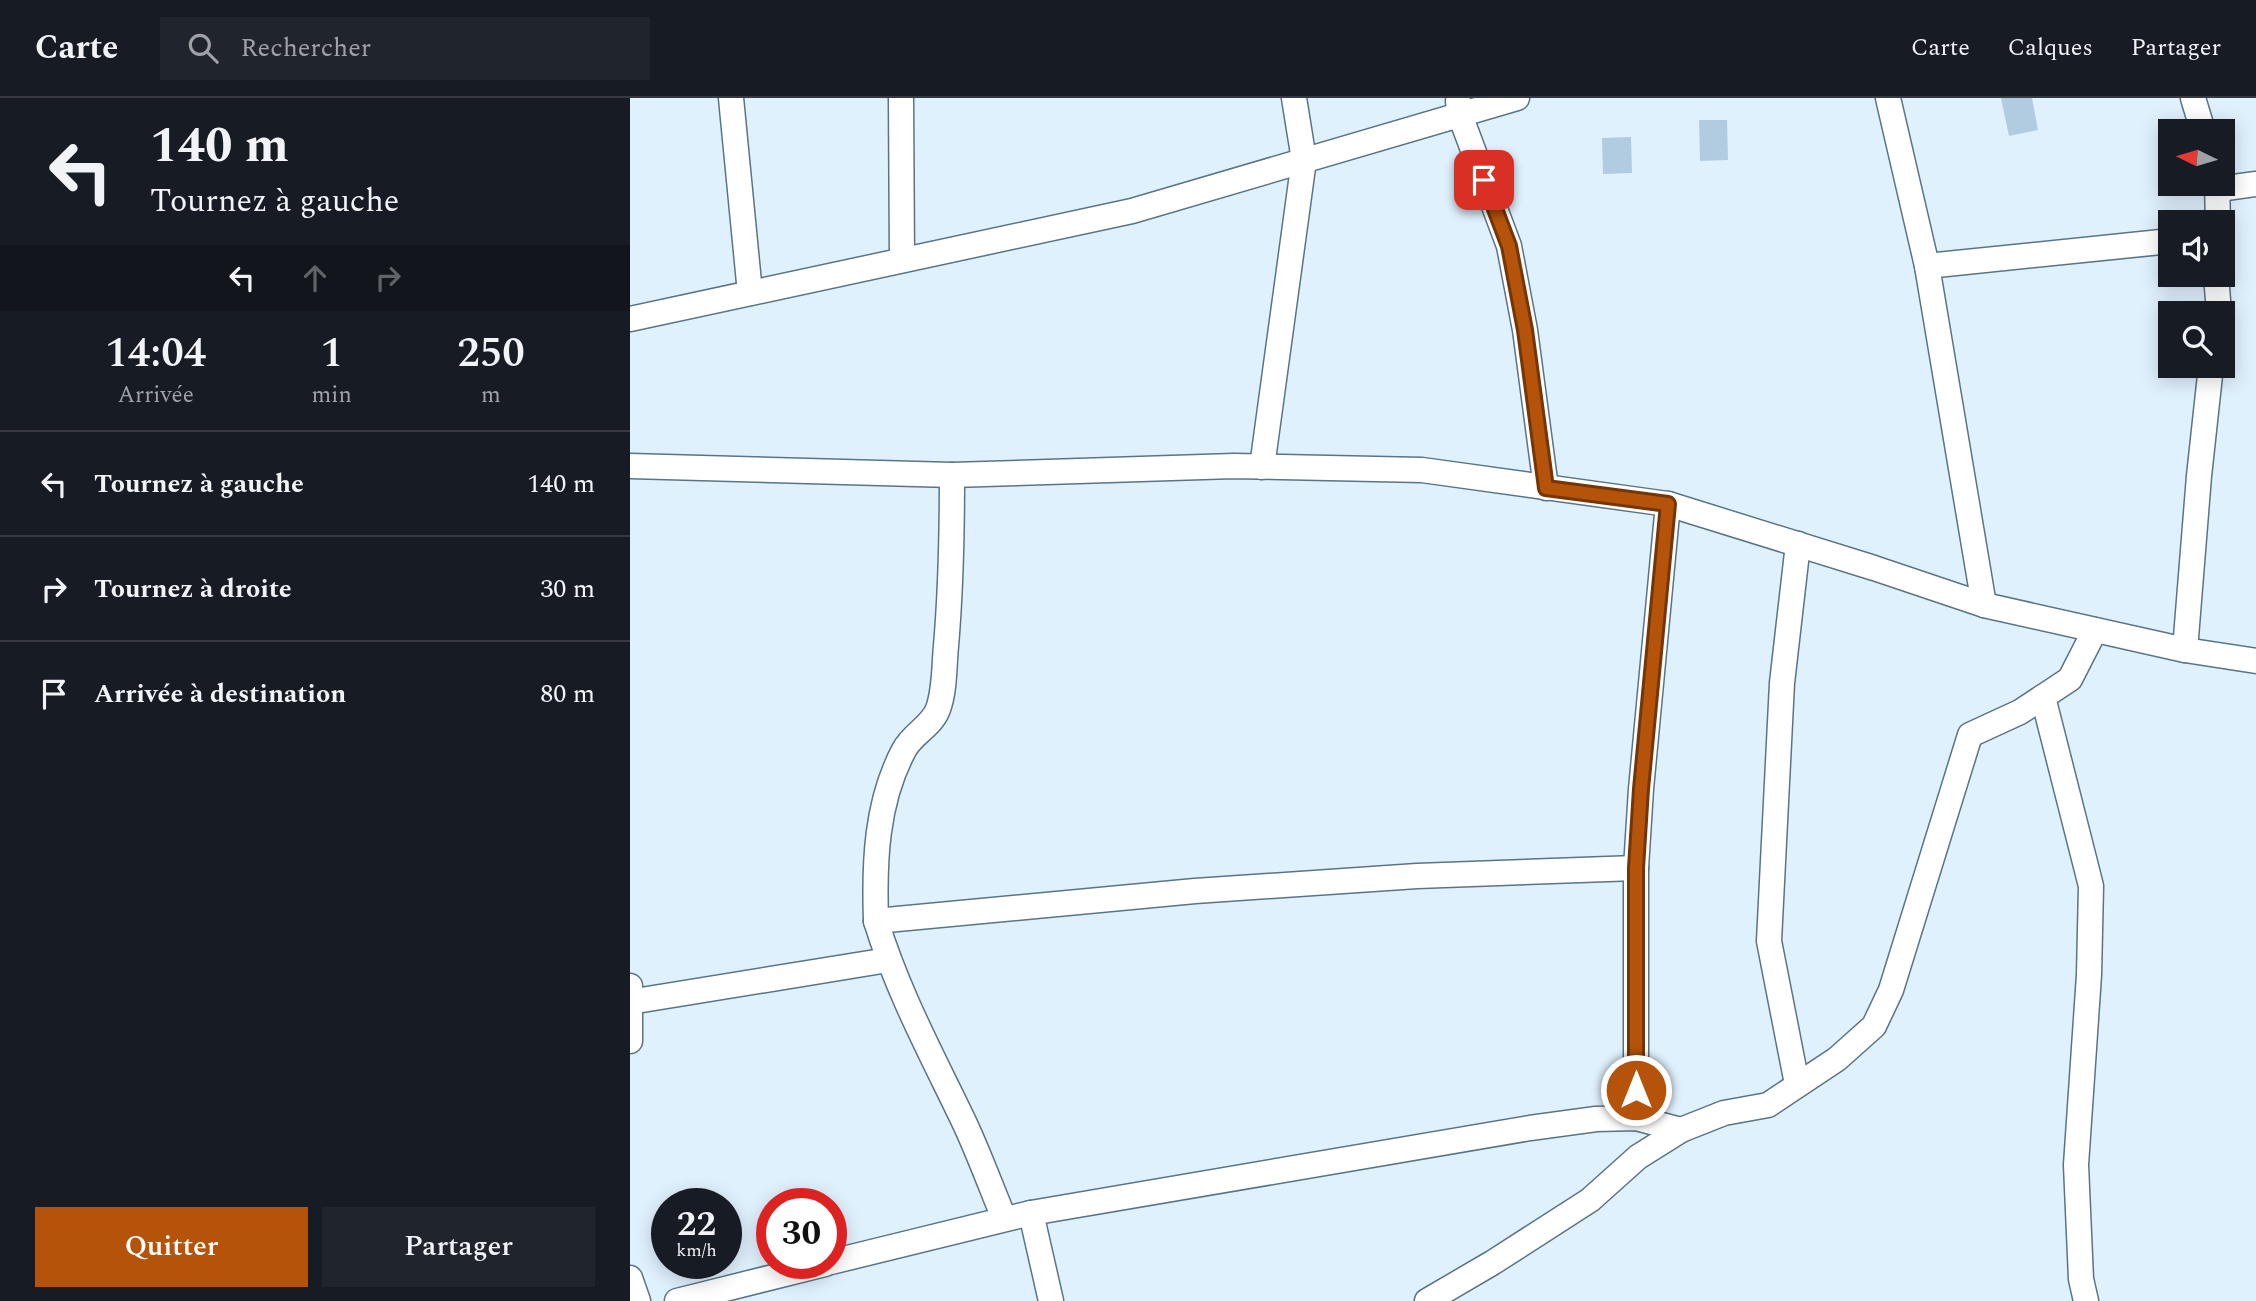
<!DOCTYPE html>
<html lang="fr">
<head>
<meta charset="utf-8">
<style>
  :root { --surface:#171b24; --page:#20242c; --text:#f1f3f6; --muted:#9ea1a6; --line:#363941; --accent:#b45309 }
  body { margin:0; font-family:Spectral,serif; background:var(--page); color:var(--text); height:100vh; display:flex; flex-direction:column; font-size:26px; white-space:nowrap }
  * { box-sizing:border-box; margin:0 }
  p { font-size:23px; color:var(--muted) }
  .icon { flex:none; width:38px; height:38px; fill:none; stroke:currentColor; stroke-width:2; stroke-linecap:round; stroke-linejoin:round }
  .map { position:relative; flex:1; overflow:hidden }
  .panel { display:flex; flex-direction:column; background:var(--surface); width:630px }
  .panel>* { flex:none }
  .top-card { background:#171b24; color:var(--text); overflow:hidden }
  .needle { width:46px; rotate:275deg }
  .buttons { position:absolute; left:1528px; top:21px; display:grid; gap:14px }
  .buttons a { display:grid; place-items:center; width:77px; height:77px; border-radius:0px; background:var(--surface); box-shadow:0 4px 18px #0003; font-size:35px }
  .speed { position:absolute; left:21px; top:1090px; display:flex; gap:14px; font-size:35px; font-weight:700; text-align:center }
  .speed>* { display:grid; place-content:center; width:91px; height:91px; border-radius:50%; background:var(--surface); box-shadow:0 4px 18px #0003; line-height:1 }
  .speed small { font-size:18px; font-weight:400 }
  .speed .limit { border:10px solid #d22; background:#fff; color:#111 }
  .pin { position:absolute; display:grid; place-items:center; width:60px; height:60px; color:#fff; margin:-30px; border-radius:14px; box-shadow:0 4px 10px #0006 }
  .me { position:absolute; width:77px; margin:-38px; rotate:0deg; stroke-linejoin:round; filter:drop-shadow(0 0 5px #0008) }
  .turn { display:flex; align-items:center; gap:24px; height:147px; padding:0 35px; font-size:32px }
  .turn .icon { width:91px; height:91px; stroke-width:2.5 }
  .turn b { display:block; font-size:49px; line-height:60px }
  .lanes { display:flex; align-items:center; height:66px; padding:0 35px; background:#0003; justify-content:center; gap:35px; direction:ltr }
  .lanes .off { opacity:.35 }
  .eta { display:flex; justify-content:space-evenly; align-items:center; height:119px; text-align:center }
  .eta b { font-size:42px; font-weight:600; line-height:49px }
  .action { display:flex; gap:14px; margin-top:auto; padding:14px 35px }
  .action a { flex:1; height:80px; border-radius:0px; background:var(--accent); color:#fff; font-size:28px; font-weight:600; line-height:80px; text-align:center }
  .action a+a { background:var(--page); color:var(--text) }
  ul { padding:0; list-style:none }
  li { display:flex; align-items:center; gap:21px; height:105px; padding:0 35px; border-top:2px solid var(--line) }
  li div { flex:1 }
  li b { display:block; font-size:26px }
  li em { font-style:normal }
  header { display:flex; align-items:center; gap:42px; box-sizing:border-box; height:98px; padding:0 35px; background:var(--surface); border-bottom:2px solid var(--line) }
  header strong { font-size:33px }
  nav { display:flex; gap:38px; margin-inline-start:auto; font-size:24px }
  .search { width:490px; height:63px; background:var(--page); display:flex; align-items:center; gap:18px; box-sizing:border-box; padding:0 24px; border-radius:0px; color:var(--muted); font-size:26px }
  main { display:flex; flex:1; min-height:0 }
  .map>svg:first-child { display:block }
</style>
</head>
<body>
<header>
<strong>Carte</strong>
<div class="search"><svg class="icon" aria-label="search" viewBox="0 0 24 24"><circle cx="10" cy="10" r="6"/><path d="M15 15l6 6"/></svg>Rechercher</div>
<nav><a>Carte</a><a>Calques</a><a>Partager</a></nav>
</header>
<main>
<section class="panel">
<div class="top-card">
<div class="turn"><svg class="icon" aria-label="left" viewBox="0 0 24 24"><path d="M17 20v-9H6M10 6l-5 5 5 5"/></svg><div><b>140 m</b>Tournez à gauche</div></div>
<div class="lanes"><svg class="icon" aria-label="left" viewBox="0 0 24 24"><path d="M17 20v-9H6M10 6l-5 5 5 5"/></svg><svg class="icon off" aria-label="ahead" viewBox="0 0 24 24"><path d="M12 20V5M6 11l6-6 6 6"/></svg><svg class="icon off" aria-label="right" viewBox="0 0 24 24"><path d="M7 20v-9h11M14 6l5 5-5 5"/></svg></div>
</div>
<div class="eta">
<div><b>14:04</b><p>Arrivée</p></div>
<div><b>1</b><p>min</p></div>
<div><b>250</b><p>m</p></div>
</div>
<ul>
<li><svg class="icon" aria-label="left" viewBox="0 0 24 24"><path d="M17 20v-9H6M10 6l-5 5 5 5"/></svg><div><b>Tournez à gauche</b></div><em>140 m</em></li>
<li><svg class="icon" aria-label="right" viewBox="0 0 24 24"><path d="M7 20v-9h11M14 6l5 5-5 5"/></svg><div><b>Tournez à droite</b></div><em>30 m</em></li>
<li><svg class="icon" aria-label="arrive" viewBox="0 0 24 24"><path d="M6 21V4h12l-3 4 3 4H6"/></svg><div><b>Arrivée à destination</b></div><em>80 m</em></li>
</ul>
<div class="action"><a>Quitter</a><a>Partager</a></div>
</section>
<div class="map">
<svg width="1626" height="1203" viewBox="0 0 1626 1203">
  <rect width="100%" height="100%" fill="#e0f1fe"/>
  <g fill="#b1cce1">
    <polygon points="1371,0 1402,0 1408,32 1379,38"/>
    <polygon points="1069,22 1097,22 1098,62 1070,63"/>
    <polygon points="1001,39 1002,75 973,76 972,40"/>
  </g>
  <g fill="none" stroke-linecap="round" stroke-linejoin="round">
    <g stroke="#5a7486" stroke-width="27">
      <g id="minor">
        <polyline points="101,0 120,195"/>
        <polyline points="271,0 272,162"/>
        <polyline points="1258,0 1297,168 1354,507"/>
        <polyline points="1563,0 1573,33"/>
        <polyline points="828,3 830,17 879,148 895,232 916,390"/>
        <polyline points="1587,86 1588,124"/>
        <polyline points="1589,91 1626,86"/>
        <polyline points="1297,168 1531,144 1540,146"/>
        <polyline points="1586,177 1589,215"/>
        <polyline points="0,221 502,113 887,0"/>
        <polyline points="0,368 322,377 604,368 792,372 1038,406 1244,470 1354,507 1555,552 1626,563"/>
        <polyline points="632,369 674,62 664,0"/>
        <polyline points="1555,552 1569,378 1581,268"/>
        <polyline points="1413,599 1461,788 1459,877 1446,1067 1451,1181 1456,1203"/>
        <path d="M246,823C244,765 246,704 274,652C282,636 302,628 308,611C315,592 314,568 316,548C321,490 322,435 322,377"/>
        <polyline points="0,904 258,862"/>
        <polyline points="0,943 0,888"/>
        <polyline points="1167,986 1139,843 1152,585 1168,446"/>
        <polyline points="1006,1020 1006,770 1011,691 1038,406"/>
        <polyline points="401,1115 421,1203"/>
        <path d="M374,1120C361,1089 349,1056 335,1026C303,959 268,895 246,823L565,793L787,778L1006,770"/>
        <polyline points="201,1164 401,1115 900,1030 966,1021 1006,1020 1051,1032"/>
        <polyline points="0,1180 8,1203"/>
        <polyline points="47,1203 195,1166"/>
        <polyline points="797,1203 862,1165 960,1102 1008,1059 1051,1032 1094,1015 1138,1007 1207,961 1244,928 1261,892 1340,637 1390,614 1440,581 1465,532"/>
      </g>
    </g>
    <use href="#minor" stroke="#fff" stroke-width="24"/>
  </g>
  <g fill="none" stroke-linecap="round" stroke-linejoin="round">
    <g stroke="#753606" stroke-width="18">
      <polyline id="route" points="854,82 879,148 895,232 916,390 1038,406 1011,691 1006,770 1006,992"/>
    </g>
    <use href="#route" stroke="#b45309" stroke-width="12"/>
  </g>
</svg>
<div class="buttons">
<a><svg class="needle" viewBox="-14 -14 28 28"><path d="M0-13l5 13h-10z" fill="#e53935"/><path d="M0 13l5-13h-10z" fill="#9ea1a6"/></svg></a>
<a><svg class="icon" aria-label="sound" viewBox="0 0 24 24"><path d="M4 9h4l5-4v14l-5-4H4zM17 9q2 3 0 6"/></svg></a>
<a><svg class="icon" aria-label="search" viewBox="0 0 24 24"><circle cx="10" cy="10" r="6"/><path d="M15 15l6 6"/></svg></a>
</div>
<div class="speed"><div>22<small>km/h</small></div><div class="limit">30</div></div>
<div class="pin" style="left:854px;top:82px;background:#d93025"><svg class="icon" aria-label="arrive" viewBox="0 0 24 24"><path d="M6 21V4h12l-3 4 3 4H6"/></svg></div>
<svg class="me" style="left:1006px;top:992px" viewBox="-20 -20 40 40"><circle r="17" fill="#b45309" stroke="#fff" stroke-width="3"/><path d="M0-11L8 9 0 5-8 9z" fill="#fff"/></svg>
</div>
</main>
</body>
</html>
